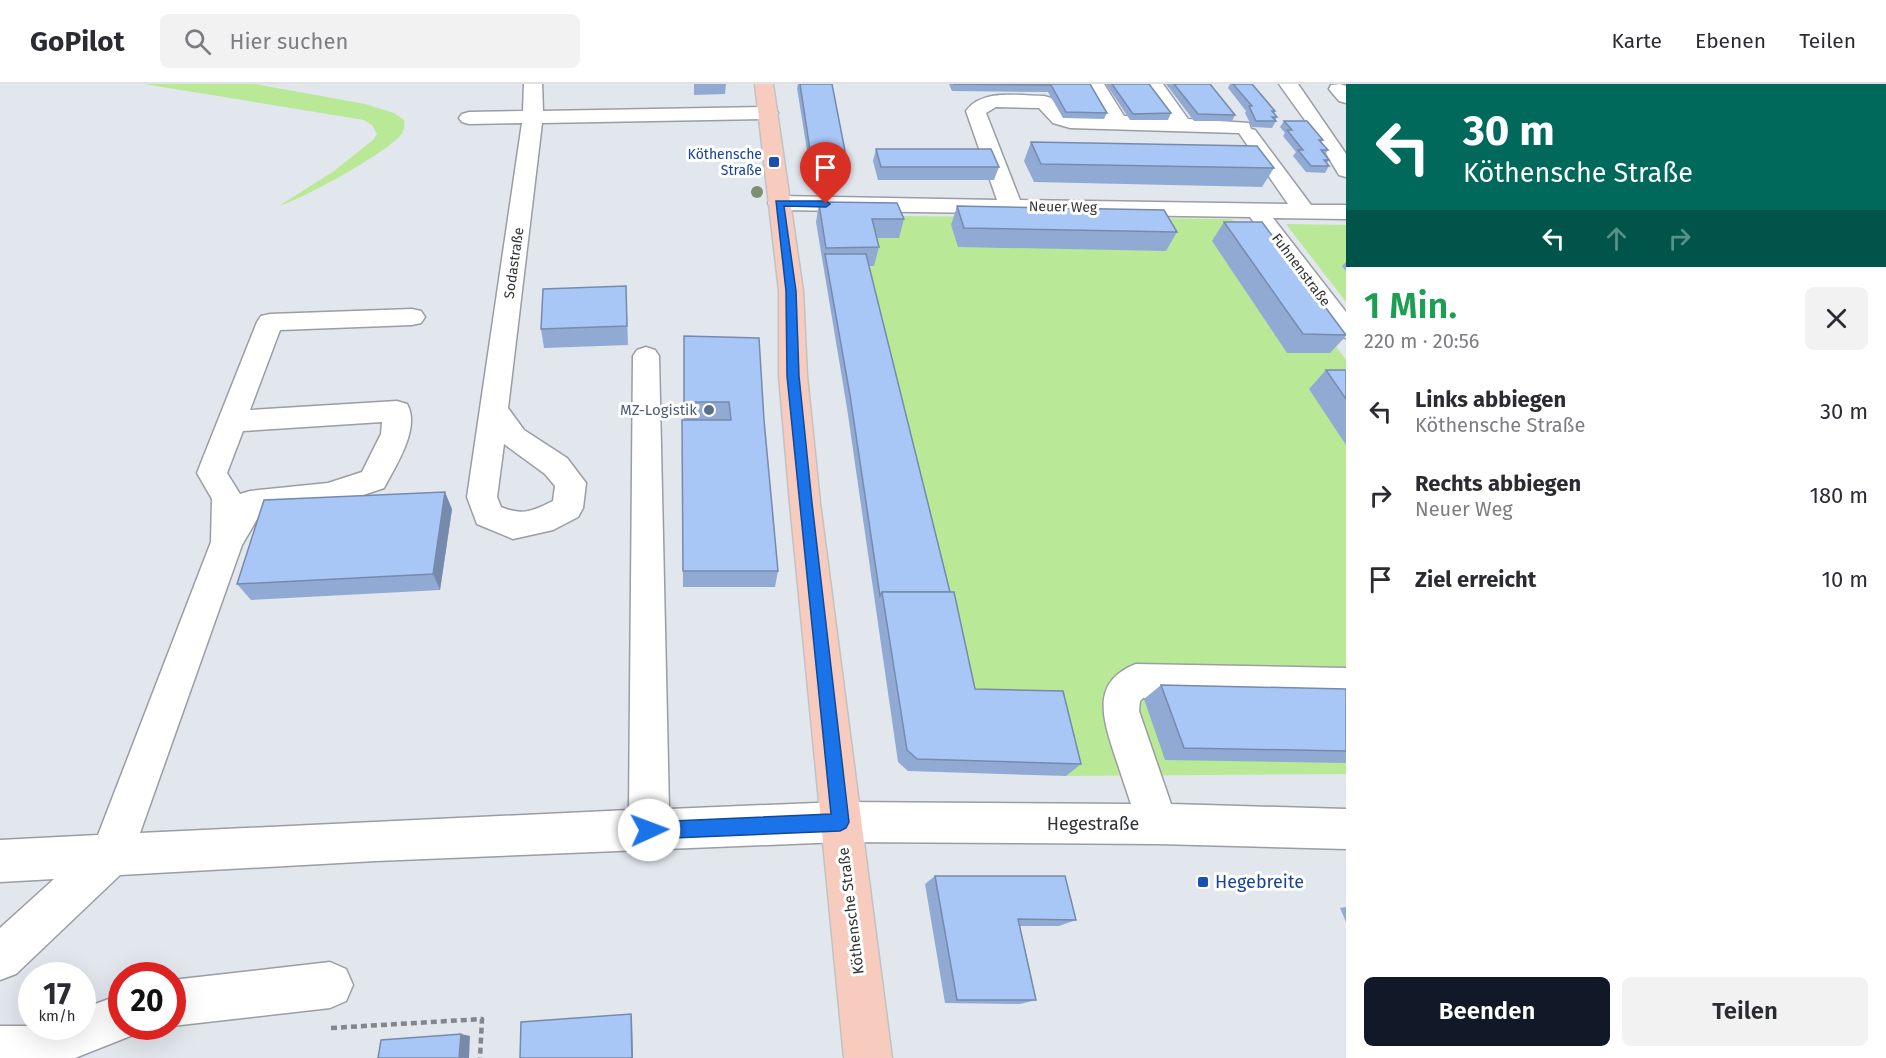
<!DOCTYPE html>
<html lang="de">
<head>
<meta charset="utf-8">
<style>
  :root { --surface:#fff; --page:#f2f2f3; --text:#2b2b33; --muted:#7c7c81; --line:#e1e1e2; --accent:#111827 }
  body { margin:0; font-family:"Fira Sans",sans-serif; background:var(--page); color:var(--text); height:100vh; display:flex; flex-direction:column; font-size:22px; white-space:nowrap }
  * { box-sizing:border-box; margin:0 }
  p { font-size:20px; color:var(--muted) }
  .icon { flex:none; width:33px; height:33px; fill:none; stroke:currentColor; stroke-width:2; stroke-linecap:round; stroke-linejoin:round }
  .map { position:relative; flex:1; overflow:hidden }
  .sheet { display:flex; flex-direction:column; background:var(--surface); width:540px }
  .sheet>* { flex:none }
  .guide { background:#00695c; color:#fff; overflow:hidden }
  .speed { position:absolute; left:18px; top:878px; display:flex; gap:12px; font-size:30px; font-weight:700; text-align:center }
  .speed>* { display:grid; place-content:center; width:78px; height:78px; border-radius:50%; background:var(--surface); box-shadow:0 6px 24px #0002; line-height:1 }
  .speed small { font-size:15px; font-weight:400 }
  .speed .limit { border:9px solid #d22; background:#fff; color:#111 }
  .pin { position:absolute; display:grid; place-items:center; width:51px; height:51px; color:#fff; margin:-62px -26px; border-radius:50% 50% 50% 0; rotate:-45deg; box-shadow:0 0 6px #0007 }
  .pin .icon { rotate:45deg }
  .me { position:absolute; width:66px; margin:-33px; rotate:88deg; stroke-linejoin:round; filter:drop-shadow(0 0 4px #0008) }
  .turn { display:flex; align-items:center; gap:21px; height:126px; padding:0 18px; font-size:27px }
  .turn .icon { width:78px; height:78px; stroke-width:2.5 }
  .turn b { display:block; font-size:42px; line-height:51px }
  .lanes { display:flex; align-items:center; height:57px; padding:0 18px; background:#0003; justify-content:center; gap:30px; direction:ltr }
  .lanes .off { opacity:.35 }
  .round { display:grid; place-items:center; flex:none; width:63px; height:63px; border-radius:9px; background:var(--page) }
  .headline { display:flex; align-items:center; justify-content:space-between; height:102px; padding:0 18px }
  h1 { font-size:36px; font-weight:600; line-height:45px; color:#1e9e55 }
  .button { display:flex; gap:12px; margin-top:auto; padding:12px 18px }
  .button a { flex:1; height:69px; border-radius:9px; background:var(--accent); color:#fff; font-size:24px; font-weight:600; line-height:69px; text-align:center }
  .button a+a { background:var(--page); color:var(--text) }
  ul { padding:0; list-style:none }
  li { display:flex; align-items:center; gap:18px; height:84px; padding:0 18px }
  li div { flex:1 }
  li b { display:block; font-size:22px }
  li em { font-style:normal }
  header { display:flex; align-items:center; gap:36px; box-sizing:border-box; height:84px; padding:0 30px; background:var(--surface); border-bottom:2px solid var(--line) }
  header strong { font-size:28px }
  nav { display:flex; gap:33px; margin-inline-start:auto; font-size:21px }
  .search { width:420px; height:54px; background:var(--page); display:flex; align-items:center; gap:15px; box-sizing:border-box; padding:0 21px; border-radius:9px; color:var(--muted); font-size:22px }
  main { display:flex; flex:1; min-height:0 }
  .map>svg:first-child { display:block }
</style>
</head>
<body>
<header>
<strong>GoPilot</strong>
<div class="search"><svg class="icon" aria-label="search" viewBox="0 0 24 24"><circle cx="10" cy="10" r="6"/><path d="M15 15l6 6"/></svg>Hier suchen</div>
<nav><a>Karte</a><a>Ebenen</a><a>Teilen</a></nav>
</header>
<main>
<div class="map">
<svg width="1346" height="974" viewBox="0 0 1346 974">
  <rect width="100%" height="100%" fill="#e2e6ed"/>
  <g fill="#b9e997">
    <path d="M144,0H255L365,20L394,29L404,36C405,43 404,48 399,53C379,73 306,113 279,122L334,87L373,56L377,50L372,41L364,36Z"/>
    <polygon points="893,132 1230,135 1245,141 1252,147 1346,276 1346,690 1066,692 1050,621 964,618 863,183 874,182 867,154"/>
    <polygon points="1286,140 1346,141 1346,218"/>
  </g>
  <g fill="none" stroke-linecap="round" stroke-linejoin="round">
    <g stroke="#9a9da3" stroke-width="3">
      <g id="minor">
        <path d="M524,0H542L543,27L768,23L775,25L778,29L775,33L768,35L542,39L508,324L524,346L567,374L586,399L583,424L578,433L553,446L513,455L477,440L467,413L522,39L469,40L462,38L459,34L462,30L469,28L523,27ZM504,360L545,390L555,402L553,417C533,427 522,432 501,423L497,413Z"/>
        <path d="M1090,0H1104L1124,32L1168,34L1145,0H1163L1188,35L1249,39L1251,45L1255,46L1311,121H1346V135L1273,134L1346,228V254L1337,252L1250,133L779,126L771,124L768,119L771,114L779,112L997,116L966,27C982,4 1020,12 1044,12L1051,14L1067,31L1104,32L1088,3ZM996,23L1039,24L1053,39L1070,44L1239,49L1288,120L1020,116L986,29Z"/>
        <polygon points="1279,0 1298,0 1346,70 1346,93 1339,91 1312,46"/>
        <polygon points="1340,0 1346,2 1346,19 1339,17 1329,5 1331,1"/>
        <path d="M412,225L421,227L425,233L421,239L412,241L280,246L250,326L397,317L407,320C421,344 395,383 384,404L328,423L260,430L242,461L140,749L629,726L633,272L637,266L646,263L655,266L659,272L669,725L840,718L1131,720C1125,702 1119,684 1113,666C1102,631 1092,597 1136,580L1346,584V618L1143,614L1140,617L1139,627L1171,720L1346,725V765L1158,760L840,758L376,777L120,791L16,890L0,896V844L54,795L0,798V756L98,751L211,458L212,415L197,389L257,238L261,232L270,230ZM382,338L381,350L362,388L328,399L250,407L240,410L227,389L243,347Z"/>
        <polygon points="330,878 346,885 353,901 346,917 330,924 172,942 172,896"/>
        <polygon points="122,910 122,942 141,942 138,949 75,974 0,974 0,942 82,942 82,925"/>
      </g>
    </g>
    <g stroke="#c1c2c2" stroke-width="3">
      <polygon id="major" points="755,0 773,0 803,207 807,292 820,419 892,974 844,974 790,419 779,292 779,207"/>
    </g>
    <polyline stroke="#83868a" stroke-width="4.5" stroke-dasharray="6 4" stroke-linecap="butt" points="331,944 482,935 480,974"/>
    <use href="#minor" fill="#fff" fill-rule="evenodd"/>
    <use href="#major" fill="#f7ccbe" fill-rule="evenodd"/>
  </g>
  <circle fill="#7e9072" cx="757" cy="108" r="6"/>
  <g fill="#90aad4">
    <polygon points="694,0 726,0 725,10 694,11"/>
    <polygon points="798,0 800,0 845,67 842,80 809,79 797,4"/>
    <polygon points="949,0 1090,0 1107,29 1104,35 1063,34 1048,8 952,7"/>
    <polygon points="1106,0 1149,0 1171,29 1168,36 1130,36"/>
    <polygon points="1166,0 1210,0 1235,31 1232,37 1194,37"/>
    <polygon points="1230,0 1252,0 1275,27 1274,29 1277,33 1275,36 1276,37 1272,44 1252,43 1245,29 1246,27 1228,4"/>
    <polygon points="1284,37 1323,56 1321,58 1328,66 1325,71 1329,76 1327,79 1329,82 1325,89 1306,88 1293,72 1296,68 1283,52 1285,49 1280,43"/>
    <polygon points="1031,58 1274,84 1262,103 1034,98 1024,77"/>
    <polygon points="876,65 999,83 994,96 878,96 873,77"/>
    <polygon points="819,120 904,135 899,154 876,154 879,163 874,182 869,182 950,508 975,605 1081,680 1066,692 908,687 898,678 847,324 816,138"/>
    <polygon points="957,122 1177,148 1166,167 958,163 951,141"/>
    <polygon points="1224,138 1346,250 1346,252 1330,269 1287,269 1212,157"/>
    <polygon points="1346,178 1346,187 1342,182"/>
    <polygon points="626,202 628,261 544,264 541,245"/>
    <polygon points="684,252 764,336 778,487 775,503 683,503 682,354 684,336"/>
    <polygon points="1326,286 1346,286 1346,361 1309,305"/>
    <polygon points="452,425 440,506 251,516 237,500"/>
    <polygon points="1161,601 1346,605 1346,679 1165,676 1144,615"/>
    <polygon points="935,792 1076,836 1059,842 1020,842 1036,916 1020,920 945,919 925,800"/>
    <polygon points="1346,823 1346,838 1340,824"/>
  </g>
  <g fill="#768bac">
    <polygon points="445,408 452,425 440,506 433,490"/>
    <polygon points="631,930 632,933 633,974 632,974"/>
    <polygon points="461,950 470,952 469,974 459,974"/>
  </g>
  <g fill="#a8c6f6" stroke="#768bac" stroke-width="1.5">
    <polygon points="800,0 832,0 845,67 810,66"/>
    <polygon points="953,0 1090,0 1107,29 1066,28 1051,1"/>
    <polygon points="1112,0 1149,0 1171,29 1133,30"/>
    <polygon points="1174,0 1210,0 1235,31 1198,30"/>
    <polygon points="1233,0 1252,0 1275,27 1272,27 1277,33 1272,33 1276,37 1256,37 1249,22 1252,22"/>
    <polygon points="1284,37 1307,37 1323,56 1319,56 1328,66 1321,66 1329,76 1324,76 1329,82 1311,82 1298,66 1303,66 1287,46 1292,46"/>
    <polygon points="1031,58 1257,62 1274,84 1041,80"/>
    <polygon points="876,65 991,65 999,83 881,83"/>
    <polygon points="824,118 897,119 904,135 872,135 879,163 826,164 819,120"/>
    <polygon points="957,122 1164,126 1177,148 964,144"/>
    <polygon points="1224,138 1262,138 1346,251 1303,250"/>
    <polygon points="825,170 866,170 950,508 882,508 880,512 850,311"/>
    <polygon points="626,202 627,242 541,245 543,205"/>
    <polygon points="684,252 759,254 764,336 778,487 683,487 682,336 731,336 729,318 684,318"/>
    <polygon points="1326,286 1346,286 1346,315"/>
    <polygon points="445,408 433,490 237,500 264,416"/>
    <polygon points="882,508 954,508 975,605 1063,607 1081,680 917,675 907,666"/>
    <polygon points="1161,601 1346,605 1346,667 1184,664"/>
    <polygon points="935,792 1065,792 1076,836 1018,835 1036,916 957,916"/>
    <polygon points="631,930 632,974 520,974 521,938"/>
    <polygon points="461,950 459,974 378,974 381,956"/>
  </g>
  <polygon fill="#1a73e8" stroke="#114b97" stroke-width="1.5" points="776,117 826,117 830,120 826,123 784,122 796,207 799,292 812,419 849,738 846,744 840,747 649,755 643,752 641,746 643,740 649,738 831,730 787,292 786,207"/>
  <g fill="#1a4fb4" stroke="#fff" stroke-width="2">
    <rect x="768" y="72" width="12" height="12" rx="3"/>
    <rect x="1197" y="792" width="12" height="12" rx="3"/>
  </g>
  <circle fill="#5c6f8a" stroke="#fff" stroke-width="2" cx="709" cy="326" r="6"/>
  <g text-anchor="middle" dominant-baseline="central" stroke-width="6" stroke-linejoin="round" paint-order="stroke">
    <g font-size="14" fill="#164399" stroke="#fff" text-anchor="end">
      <text x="762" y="70">Köthensche<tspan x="762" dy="16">Straße</tspan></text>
    </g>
    <g font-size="14" fill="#303234" stroke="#fff">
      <text transform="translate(1063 123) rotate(1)">Neuer Weg</text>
      <text transform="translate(514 179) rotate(-82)">Sodastraße</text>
      <text transform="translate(1301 186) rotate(53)">Fuhnenstraße</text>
    </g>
    <g font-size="15" fill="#4e5e75" stroke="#fff" text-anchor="end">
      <text x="697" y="326">MZ-Logistik</text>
    </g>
    <g font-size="15" fill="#303234" stroke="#fff">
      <text transform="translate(851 827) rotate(-97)">Köthensche Straße</text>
    </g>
    <g font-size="18" fill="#303234" stroke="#fff">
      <text x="1093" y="740">Hegestraße</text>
    </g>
    <g font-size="18" fill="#164399" stroke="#fff" text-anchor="start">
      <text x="1215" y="798">Hegebreite</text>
    </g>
  </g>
</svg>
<div class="speed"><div>17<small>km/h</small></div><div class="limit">20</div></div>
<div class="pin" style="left:826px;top:120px;background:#d93025"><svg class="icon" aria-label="arrive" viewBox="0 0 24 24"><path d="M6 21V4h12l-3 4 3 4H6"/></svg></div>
<svg class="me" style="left:649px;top:746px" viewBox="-20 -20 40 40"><circle r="19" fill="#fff"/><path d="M0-13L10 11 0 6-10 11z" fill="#1a73e8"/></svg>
</div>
<section class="sheet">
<div class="guide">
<div class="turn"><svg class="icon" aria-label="left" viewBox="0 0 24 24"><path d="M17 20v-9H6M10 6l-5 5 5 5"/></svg><div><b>30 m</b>Köthensche Straße</div></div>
<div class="lanes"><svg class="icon" aria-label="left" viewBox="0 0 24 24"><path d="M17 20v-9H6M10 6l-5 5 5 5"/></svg><svg class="icon off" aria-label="ahead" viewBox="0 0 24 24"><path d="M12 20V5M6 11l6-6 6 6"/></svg><svg class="icon off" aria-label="right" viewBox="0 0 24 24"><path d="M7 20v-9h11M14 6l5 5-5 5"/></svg></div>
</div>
<div class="headline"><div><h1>1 Min.</h1><p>220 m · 20:56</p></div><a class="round"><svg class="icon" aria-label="close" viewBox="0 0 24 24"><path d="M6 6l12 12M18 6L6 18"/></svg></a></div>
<ul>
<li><svg class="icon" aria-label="left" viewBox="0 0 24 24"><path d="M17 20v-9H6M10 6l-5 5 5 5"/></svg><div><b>Links abbiegen</b><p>Köthensche Straße</p></div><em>30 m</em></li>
<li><svg class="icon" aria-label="right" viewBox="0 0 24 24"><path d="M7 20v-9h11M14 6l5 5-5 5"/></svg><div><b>Rechts abbiegen</b><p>Neuer Weg</p></div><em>180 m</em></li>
<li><svg class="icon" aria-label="arrive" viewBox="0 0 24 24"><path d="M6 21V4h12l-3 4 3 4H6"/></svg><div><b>Ziel erreicht</b></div><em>10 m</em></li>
</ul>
<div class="button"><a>Beenden</a><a>Teilen</a></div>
</section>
</main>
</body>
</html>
